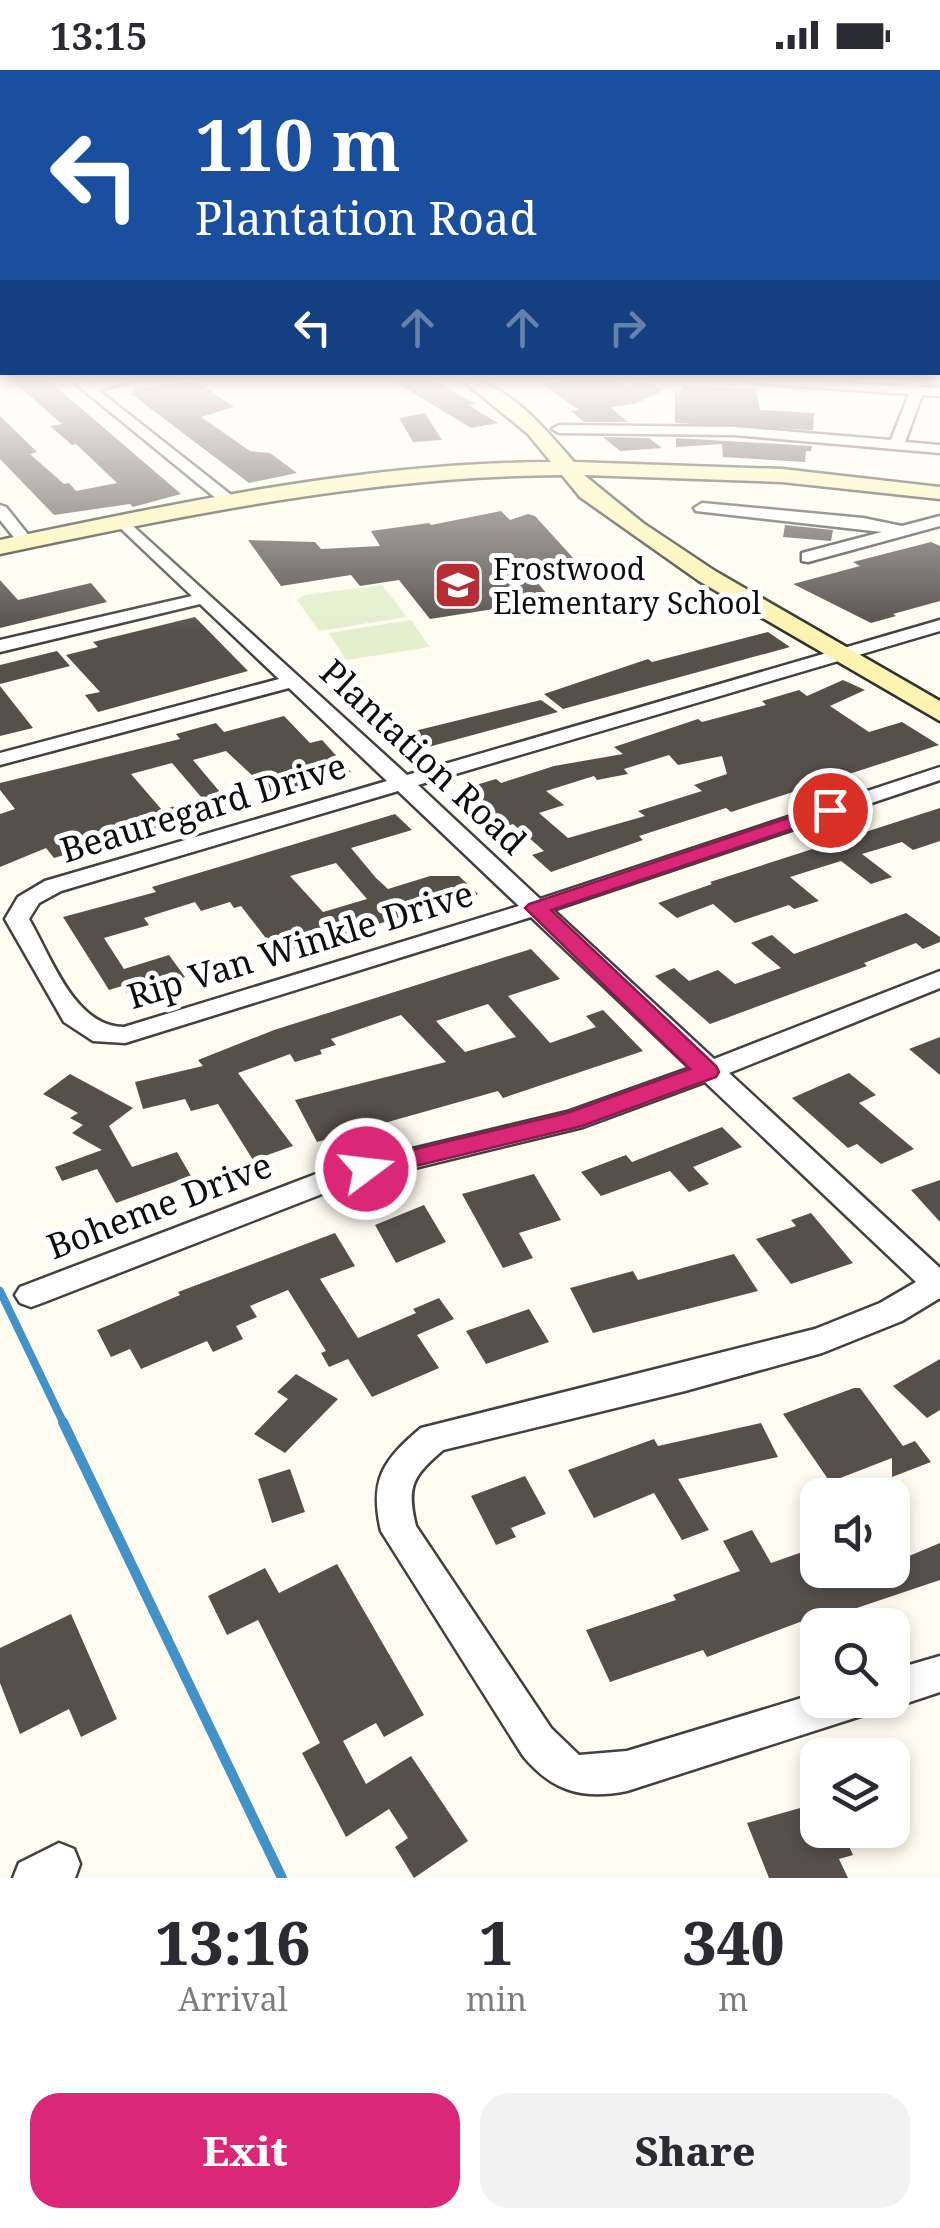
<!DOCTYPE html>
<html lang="en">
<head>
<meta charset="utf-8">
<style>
  :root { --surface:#fff; --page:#f2f2f3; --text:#2b2b33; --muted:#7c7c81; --accent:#db2777 }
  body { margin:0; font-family:"Noto Serif",serif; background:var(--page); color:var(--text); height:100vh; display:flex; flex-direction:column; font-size:38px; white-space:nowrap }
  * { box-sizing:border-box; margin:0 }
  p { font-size:32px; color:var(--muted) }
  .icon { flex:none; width:55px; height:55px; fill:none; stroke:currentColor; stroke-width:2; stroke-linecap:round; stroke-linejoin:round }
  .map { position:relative; height:1808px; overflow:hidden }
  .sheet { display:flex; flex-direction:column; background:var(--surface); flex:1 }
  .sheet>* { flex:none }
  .banner { position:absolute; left:0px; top:0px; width:940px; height:305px; box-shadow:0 5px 15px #0003; background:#1a4fa0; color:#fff; overflow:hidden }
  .tools { position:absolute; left:800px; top:1408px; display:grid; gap:20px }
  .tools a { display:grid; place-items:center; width:110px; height:110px; border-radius:20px; background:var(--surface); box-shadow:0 5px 15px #0003; font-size:50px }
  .pin { position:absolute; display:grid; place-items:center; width:85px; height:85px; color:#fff; margin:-42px; border:5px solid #fff; border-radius:50%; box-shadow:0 2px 10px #0007 }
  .me { position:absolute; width:110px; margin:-55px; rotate:75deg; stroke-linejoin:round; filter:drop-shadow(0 0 8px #0008) }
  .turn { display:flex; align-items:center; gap:35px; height:210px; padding:0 30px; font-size:45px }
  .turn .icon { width:130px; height:130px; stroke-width:2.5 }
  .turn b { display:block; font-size:70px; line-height:85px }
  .lanes { display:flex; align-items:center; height:95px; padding:0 30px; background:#0003; justify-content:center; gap:50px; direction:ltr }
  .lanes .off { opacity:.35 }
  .eta { display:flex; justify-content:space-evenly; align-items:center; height:170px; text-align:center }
  .eta b { font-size:60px; font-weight:800; line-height:70px }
  .button { display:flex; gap:20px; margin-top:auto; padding:20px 30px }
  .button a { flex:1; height:115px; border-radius:30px; background:var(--accent); color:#fff; font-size:40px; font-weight:800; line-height:115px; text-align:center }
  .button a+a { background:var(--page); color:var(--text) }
  .status { display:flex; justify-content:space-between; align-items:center; height:70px; padding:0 50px; background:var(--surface); direction:ltr }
  .status svg { height:28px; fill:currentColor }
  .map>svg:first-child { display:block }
</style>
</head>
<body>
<div class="status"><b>13:15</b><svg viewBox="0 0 49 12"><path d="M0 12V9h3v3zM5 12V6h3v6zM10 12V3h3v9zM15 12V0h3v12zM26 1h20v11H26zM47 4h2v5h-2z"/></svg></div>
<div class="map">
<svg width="940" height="1808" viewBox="0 0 940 1808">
  <rect width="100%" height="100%" fill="#fefcf0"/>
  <g fill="#e3efcd">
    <polygon points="382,515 407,547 319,561 297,530 305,525"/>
    <polygon points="411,550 430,577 346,590 329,563"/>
  </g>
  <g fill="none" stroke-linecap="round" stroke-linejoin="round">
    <polyline stroke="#4291c7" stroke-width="8" points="0,1221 64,1354"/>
    <polyline stroke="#4291c7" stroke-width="10" points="63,1352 282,1808"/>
  </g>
  <g fill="#56504b" fill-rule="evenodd">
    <polygon points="10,309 47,309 181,424 133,437 130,434 54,445 0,389 0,346 37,382 30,384 64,414 69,413 76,421 117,413 76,374 72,375 50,356 62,354"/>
    <polygon points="390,309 431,309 476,334 468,335 498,353 471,358"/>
    <polygon points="575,309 611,309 628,318 639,313 666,319 635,334 610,337 628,352 584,352 571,341 579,340 541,314"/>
    <polygon points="195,311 234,337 201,347 250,381 270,383 297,403 249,413 130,323 135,322 132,320"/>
    <polygon points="683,316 756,319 760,340 814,343 813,360 675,353 675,321 680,322"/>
    <polygon points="425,343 442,370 413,372 399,348"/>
    <polygon points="603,367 649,368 662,378 620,381"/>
    <polygon points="676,368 812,376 811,381 806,381 805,392 723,387 722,374 676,377"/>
    <polygon points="501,441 510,450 528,444 535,446 575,490 551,493 568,505 537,512 552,530 430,549 399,510 360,516 351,505 281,516 248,470 315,472 321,479 380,476 371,461 429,453 431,455"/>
    <polygon points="785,455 833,460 831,471 783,467"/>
    <polygon points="931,472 940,476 940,531 893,544 896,546 871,553 793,514 860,496 853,492"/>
    <polygon points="0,510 18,530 91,513 107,532 0,558"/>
    <polygon points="195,547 248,601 98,642 85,625 100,622 66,585 98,577 93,572"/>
    <polygon points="768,562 790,577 563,639 544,624 648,589 652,592"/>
    <polygon points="57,581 70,596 0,614 0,595"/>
    <path d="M843,610L865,620L830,636L869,662L902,652L939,675L731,742L726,738L639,766L643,770L551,802L532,785L544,781L513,754L499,759L461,727L475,722L469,717L496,709L501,713L554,696L623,684L614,677L698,649L702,652L766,635L762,631L799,620L807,626ZM669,685L678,695L722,686L727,704L694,715L702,721L638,741L645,746L568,768L539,743L564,735L546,721L594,706L597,710L628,704L624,699Z"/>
    <polygon points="0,616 33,658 0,666"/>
    <polygon points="541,630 558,642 406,683 390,667"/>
    <path d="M284,646L310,673L322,670L351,702L271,723L226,681L193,690L230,734L221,736L224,738L54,788L46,778L0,797V744L15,739L0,720V713L180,669L176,664L216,653L224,662ZM172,693L202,728L162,740L131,704Z"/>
    <polygon points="940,738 940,771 913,780 902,772 862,784 892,807 871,814 841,791 790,807 819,831 794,839 789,835 735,853 713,834 677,848 658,833 712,814 710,812"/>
    <path d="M395,744L412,760L351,778L376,808L388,819L430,806H459L478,824L278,884L241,836L234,838L230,832L201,841L195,832L144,848L149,855L104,868L124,899L169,885L185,907L170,912L174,918L132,931L122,916L109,920L63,847L156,822L152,817ZM336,793L367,829L323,842L290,806Z"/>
    <polygon points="906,843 940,867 940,872 923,879 916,873 864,893 867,896 710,954 655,906 674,898 689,911 718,900 735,914 781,898 751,873 772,865 794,884"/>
    <path d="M531,879L560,909L508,926L550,973L596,957L586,946L603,940L643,981L503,1028L498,1021L317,1072L295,1030L446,992L401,945L331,969L336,975L320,980L322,984L295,992L290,984L238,1003L293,1076L253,1090L218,1034L191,1041L185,1029L143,1039L135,1012L203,996L198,990L274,960ZM488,934L516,967L465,982L436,951Z"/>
    <polygon points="940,967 940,1005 909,979"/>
    <polygon points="849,1003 876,1025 859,1033 914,1079 881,1094 857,1074 848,1078 792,1028"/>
    <polygon points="70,1004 133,1038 109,1056 132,1097 177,1082 191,1106 116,1133 97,1099 62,1111 55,1097 102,1080 72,1063 83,1055 70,1048 78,1043 43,1024"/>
    <polygon points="722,1057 742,1077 693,1097 709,1114 689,1122 670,1101 601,1126 581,1102 626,1085 632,1092"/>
    <polygon points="534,1104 561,1150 519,1163 533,1188 503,1198 462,1124"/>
    <polygon points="940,1110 940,1152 911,1120"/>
    <polygon points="424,1135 446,1172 396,1193 375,1155"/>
    <polygon points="811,1143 853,1193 791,1214 756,1169 796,1156 791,1150"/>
    <polygon points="335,1163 355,1196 320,1209 358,1268 416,1243 413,1239 439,1228 454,1249 417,1265 439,1298 372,1327 348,1289 329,1297 321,1283 326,1281 288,1220 250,1236 257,1247 236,1256 243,1269 213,1282 207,1271 141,1299 130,1279 111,1287 97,1260 180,1225 178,1222"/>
    <polygon points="734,1184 758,1221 593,1263 570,1218 633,1201 638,1210"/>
    <polygon points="529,1239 549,1272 486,1294 466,1261"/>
    <polygon points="940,1289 940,1340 927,1348 893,1316"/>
    <polygon points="296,1304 338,1329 285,1383 254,1364 288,1329 277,1322"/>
    <polygon points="854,1318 860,1318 903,1376 915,1371 931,1392 892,1407 892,1388 830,1412 783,1344"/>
    <polygon points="761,1353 778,1387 678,1409 709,1460 682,1470 654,1423 594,1448 568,1400 654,1369 658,1376"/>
    <polygon points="290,1399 305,1442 272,1453 258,1409"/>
    <polygon points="525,1406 546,1444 511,1458 516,1467 496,1475 471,1426"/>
    <polygon points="752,1460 771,1493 808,1480 818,1500 892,1500 892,1460 909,1486 940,1473 940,1510 818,1551 816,1546 707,1587 703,1580 610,1612 586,1560 676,1530 673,1525 740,1501 723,1471"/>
    <polygon points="337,1494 424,1645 384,1667 376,1653 343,1671 366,1714 411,1686 468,1771 414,1808 395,1777 408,1768 389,1739 346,1767 302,1683 320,1673 258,1550 227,1565 208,1526 265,1498 279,1523"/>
    <polygon points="71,1544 117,1649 81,1667 69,1639 20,1664 0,1613 0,1578"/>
    <polygon points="818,1733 818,1760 842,1760 853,1785 839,1789 848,1808 769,1808 747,1753"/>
  </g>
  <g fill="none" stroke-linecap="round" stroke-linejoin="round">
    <g stroke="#414141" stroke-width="5">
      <g id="street">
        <polygon points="70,309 84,309 90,313 141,309 98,320 235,428 235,434 223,434"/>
        <polygon points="746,309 906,316 903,309 917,309 920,317 940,318 940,326 922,325 905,372 940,375 940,383 734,365 559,363 552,359 559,355 734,357 891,370 909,324 752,313"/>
        <polygon points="702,433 863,448 902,456 940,446 940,456 808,492 802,491 802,483 882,462 696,441 694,438"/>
        <polygon points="0,435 6,437 34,472 32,475 20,475 0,450"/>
        <path d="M123,447L407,705L940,550V561L418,715L540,829L940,697V710L553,840L714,989L940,901V918L729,1003L940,1198V1228L902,1251L822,1283L685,1321L443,1380C413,1406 406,1416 416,1456L551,1658L579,1685L627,1681L818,1623V1630H876L870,1643L627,1721C582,1730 552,1721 523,1686L381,1461C369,1410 383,1390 421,1358L815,1259L880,1233L916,1212L705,1012L583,1057L345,1115L42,1233L31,1237L20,1233L15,1225L20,1217L329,1099L567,1042L690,998L531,847L125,973L93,971L64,952L5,849L18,827L45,811L387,711L289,618L0,695V683L279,609L200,534L0,582V570L192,526L117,455L115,452ZM398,721L519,836L124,957C74,957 51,886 29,849L39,833L61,821Z"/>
        <polygon points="940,1586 940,1622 892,1638 878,1632 892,1630 892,1600"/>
        <polygon points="59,1773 74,1779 80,1794 75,1808 13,1808 19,1793"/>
      </g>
    </g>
    <g stroke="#303030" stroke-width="5">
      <path id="secondary" d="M461,309C505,309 546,360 574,392L782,399L940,417V429L782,412L584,405L643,453L715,501L940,631V651L699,511L580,427L562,405C371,406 186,445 0,484V470C182,432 364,393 551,392L528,364Z"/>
    </g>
    <use href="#street" fill="#fff" fill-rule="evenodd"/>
    <use href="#secondary" fill="#fbf3af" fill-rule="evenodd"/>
  </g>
  <linearGradient id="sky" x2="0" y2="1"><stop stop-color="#94c4ec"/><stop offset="0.55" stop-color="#fffef8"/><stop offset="1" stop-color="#fffef8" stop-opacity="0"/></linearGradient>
  <rect width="940" height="562" fill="url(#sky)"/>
  <polygon fill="#db2777" stroke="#8e194d" stroke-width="2.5" points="830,734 840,740 837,744 551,840 716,996 719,1002 716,1007 582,1056 366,1108 357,1106 353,1099 357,1093 567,1043 690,999 525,838 529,834"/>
  <defs>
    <g id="school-square" transform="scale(2.5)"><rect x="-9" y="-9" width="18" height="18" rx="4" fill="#b82d33" stroke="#fff"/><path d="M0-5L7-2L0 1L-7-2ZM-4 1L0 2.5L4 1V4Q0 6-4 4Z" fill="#fff"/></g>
  </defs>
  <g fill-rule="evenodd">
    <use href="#school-square" x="458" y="515"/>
  </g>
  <g text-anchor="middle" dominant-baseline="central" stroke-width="10" stroke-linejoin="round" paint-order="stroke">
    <g font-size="30" fill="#0e0e0e" stroke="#fff" text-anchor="start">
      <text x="493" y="498">Frostwood<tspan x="493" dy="34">Elementary School</tspan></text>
    </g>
    <g font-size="35" fill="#0e0e0e" stroke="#fff">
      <text transform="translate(424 686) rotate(43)">Plantation Road</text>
      <text transform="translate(203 737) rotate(-17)">Beauregard Drive</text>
      <text transform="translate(300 874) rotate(-17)">Rip Van Winkle Drive</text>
      <text transform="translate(159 1135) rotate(-21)">Boheme Drive</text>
    </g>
  </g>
</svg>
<div class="tools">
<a><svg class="icon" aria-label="sound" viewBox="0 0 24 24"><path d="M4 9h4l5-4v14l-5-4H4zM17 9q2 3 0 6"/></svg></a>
<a><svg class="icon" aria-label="search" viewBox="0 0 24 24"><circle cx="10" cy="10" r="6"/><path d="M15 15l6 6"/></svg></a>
<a><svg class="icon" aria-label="layers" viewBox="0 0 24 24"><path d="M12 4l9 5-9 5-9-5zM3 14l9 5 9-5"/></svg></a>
</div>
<div class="pin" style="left:830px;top:740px;background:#d93025"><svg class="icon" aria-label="arrive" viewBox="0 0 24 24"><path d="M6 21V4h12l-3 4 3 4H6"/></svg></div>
<svg class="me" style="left:366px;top:1099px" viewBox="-20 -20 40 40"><circle r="17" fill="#db2777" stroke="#fff" stroke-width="3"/><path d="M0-11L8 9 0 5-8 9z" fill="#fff"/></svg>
<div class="banner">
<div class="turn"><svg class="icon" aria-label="left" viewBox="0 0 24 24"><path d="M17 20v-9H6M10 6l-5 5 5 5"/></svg><div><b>110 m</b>Plantation Road</div></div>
<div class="lanes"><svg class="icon" aria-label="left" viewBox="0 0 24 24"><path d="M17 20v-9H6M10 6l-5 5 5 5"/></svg><svg class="icon off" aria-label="ahead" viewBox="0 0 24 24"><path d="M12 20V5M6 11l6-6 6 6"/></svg><svg class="icon off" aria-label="ahead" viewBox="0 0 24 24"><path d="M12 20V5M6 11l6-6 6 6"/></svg><svg class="icon off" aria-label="right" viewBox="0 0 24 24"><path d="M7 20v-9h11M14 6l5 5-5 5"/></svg></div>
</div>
</div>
<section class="sheet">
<div class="eta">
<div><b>13:16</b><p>Arrival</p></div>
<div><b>1</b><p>min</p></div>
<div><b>340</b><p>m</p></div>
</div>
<div class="button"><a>Exit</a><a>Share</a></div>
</section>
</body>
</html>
